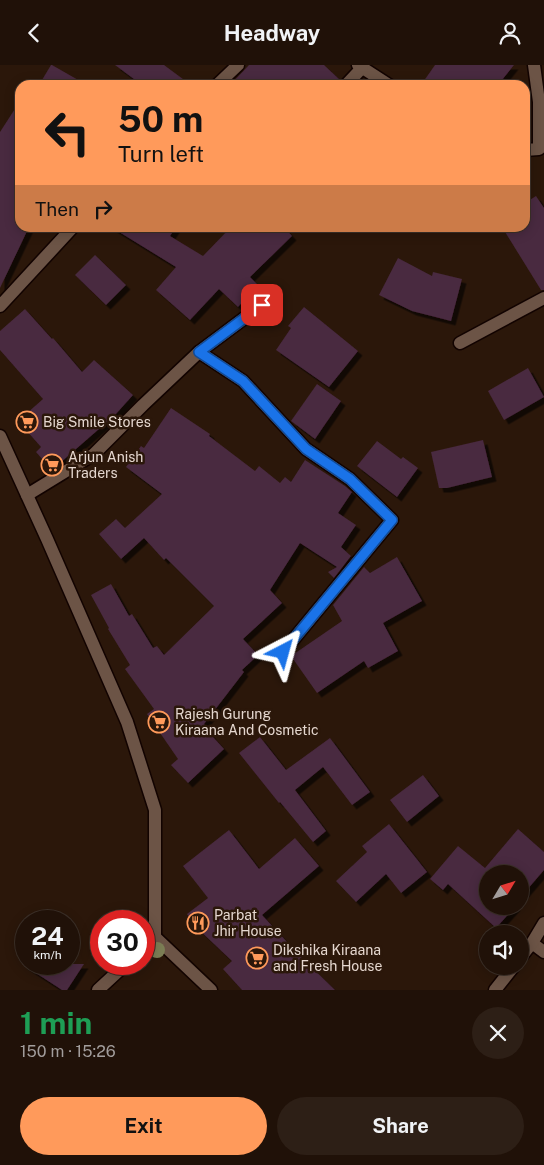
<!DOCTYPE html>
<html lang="en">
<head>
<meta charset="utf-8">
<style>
  :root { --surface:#201108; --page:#2d1f16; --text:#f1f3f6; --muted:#a29d9c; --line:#3d3129; --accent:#ff9a5b }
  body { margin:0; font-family:"Public Sans",sans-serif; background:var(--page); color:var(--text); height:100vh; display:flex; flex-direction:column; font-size:19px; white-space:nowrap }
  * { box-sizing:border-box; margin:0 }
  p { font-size:16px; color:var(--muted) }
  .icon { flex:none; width:28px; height:28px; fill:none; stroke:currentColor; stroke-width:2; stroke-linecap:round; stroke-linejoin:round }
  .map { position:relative; height:925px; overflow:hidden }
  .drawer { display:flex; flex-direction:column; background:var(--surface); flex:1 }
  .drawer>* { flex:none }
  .top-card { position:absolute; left:15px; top:15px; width:515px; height:152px; border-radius:15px; box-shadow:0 2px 12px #0003,0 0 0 1px var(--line); background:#ff9a5b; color:#111; overflow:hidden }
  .needle { width:32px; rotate:52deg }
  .fabs { position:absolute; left:479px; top:800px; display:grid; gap:10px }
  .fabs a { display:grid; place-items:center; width:50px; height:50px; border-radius:50%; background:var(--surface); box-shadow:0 2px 12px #0003,0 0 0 1px var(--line); font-size:25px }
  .speed { position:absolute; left:15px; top:845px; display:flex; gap:10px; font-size:25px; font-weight:700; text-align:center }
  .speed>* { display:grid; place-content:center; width:65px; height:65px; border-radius:50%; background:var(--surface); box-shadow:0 2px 12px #0003,0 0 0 1px var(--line); line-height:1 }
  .speed small { font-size:12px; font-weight:400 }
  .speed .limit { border:8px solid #d22; background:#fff; color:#111 }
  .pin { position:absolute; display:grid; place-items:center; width:42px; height:42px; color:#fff; margin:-21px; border-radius:10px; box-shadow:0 2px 8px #0006 }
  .me { position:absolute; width:55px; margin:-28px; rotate:39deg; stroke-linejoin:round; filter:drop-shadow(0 0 4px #0008) }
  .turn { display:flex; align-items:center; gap:18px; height:105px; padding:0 20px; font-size:22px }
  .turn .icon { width:65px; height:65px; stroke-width:2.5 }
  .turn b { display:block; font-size:35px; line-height:42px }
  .then { display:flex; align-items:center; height:48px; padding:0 20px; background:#0003; gap:10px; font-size:19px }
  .round { display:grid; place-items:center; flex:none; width:52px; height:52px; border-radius:26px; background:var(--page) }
  .head { display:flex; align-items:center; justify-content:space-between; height:85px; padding:0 20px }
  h1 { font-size:30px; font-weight:700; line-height:38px; color:#1e9e55 }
  .action { display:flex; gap:10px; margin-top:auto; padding:10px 20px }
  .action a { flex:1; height:58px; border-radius:30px; background:var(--accent); color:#111; font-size:20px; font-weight:700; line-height:58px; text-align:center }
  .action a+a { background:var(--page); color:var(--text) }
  header { display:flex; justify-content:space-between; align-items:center; height:65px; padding:0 20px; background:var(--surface); font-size:22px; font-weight:700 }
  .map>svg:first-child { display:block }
</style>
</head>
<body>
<header><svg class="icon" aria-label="back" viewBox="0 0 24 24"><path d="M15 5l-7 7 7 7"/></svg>Headway<svg class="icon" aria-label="person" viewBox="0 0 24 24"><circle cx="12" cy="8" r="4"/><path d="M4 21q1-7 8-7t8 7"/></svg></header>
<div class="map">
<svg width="544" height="925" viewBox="0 0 544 925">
  <defs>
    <filter id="shadow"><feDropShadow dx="4.5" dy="4.5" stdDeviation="0" flood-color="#0009"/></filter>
  </defs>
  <rect width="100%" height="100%" fill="#2b170a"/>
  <g fill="#48293f" filter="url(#shadow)">
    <polygon points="51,0 52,0 87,20 39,20"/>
    <polygon points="115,0 164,0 191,20 142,20"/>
    <polygon points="249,0 324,0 340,15 338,20 230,20"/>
    <polygon points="435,0 514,0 498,20 421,20"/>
    <polygon points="20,36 20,162 29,162 0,223 0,67"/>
    <polygon points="536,131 544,143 544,225 541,225 502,162 525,162 525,138"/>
    <polygon points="111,162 176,162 170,171 203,191 231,162 284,162 292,171 250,212 258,220 238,242 219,224 190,255 156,225 176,202"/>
    <polygon points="95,190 126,220 106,240 75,210"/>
    <polygon points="398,193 432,211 433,207 462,214 451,256 412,246 379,230"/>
    <polygon points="304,242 358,286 329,322 276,285 291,263 288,261"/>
    <polygon points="25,244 52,274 53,273 82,307 94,295 133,330 115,350 52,405 36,387 41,382 18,356 43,334 0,285 0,266"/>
    <polygon points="528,303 544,332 504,355 488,326"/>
    <polygon points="317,319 341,336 315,374 291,356"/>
    <polygon points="171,343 210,369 209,371 255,406 259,401 280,418 285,412 291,417 305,395 345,421 352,427 338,448 356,460 341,482 351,491 334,513 328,507 337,502 300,478 270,525 282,538 243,574 258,590 242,605 244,607 204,659 213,672 224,684 188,718 171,700 178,694 147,649 154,644 125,604 130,600 108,564 109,563 91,530 111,519 129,551 132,549 153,583 157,581 164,590 214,541 166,493 164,495 144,473 121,494 99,469 116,454 125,463 162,429 126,402 141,381 144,383"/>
    <polygon points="483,375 492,412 447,423 439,423 431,387"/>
    <polygon points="377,376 401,394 403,392 418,403 397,432 357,401"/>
    <polygon points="397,492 422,536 383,558 398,586 368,603 364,596 317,628 291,591 342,556 333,540 364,502 370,508"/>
    <polygon points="260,672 286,705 330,673 370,727 352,740 323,702 295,725 326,766 313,777 280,737 279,738 239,688"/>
    <polygon points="423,710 439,731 407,757 390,735"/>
    <polygon points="389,759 427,807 401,828 386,809 356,837 336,816 367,787 362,781"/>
    <polygon points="518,764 544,787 544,805 520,833 520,809 488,809 488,841 516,841 496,863 448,819 443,825 430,814 458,781 485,803"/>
    <polygon points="229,765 259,804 295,773 319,801 262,850 300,891 335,925 242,925 223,904 232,896 194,860 187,849 208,833 183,801"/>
    <polygon points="22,899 84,899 67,925 62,925"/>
  </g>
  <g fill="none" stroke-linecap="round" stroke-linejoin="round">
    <g stroke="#120300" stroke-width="15">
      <g id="minor">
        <polyline points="358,0 389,20"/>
        <polyline points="217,20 238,0"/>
        <polyline points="346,20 362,3"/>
        <polyline points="525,85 539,84 539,37 534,0"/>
        <polyline points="0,241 73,162"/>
        <polyline points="460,278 544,233"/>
        <polyline points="199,287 243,316 306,384 350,414 392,455 283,587"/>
        <polyline points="0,371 47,474 127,657 155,745 155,872 144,882"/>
        <polyline points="27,430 94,389 143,340 199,287 262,240"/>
        <polyline points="155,872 211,925"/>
        <polyline points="532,878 544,887"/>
        <polyline points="520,893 532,878 544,858"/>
        <polyline points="98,925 126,899"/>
        <polyline points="495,925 514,901"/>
      </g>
    </g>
    <use href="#minor" stroke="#6c5446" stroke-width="12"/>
  </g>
  <circle fill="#7d7f56" cx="157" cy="885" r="8"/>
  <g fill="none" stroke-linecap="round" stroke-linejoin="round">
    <g stroke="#114b97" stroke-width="12">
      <polyline id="route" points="262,240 199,287 243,316 306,384 350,414 392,455 283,587"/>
    </g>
    <use href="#route" stroke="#1a73e8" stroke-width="9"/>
  </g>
  <defs>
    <g id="supermarket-ring" transform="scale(1.125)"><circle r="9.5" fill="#2b170a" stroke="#ff9a5b" stroke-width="1.5"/><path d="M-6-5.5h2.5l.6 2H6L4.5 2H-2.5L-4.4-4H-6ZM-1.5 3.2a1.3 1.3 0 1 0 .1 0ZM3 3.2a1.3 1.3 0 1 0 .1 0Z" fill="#ff9a5b"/></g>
    <g id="restaurant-ring" transform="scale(1.125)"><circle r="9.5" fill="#2b170a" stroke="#ff9a5b" stroke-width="1.5"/><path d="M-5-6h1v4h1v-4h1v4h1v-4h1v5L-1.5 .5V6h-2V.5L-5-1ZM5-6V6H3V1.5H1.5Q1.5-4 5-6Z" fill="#ff9a5b"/></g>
  </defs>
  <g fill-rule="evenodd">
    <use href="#supermarket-ring" x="27" y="357"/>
    <use href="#supermarket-ring" x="52" y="400"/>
    <use href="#supermarket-ring" x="159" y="657"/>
    <use href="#restaurant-ring" x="198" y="858"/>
    <use href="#supermarket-ring" x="257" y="893"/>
  </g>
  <g text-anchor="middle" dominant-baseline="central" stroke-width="5" stroke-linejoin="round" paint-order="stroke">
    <g font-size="14" fill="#e5d7cf" stroke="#2b170a" text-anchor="start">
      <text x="43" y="357">Big Smile Stores</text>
      <text x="68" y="392">Arjun Anish<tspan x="68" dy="16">Traders</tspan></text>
      <text x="175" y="649">Rajesh Gurung<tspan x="175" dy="16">Kiraana And Cosmetic</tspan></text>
      <text x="214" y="850">Parbat<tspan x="214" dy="16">Jhir House</tspan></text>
      <text x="273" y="885">Dikshika Kiraana<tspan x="273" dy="16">and Fresh House</tspan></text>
    </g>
  </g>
</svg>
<div class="fabs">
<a><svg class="needle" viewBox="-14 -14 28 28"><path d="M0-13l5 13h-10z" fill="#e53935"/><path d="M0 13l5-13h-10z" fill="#a29d9c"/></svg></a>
<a><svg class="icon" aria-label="sound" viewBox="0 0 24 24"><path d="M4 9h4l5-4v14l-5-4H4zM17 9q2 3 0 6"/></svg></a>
</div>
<div class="speed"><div>24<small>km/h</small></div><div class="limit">30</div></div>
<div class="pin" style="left:262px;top:240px;background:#d93025"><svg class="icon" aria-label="arrive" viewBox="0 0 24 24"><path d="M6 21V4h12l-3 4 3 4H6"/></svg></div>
<svg class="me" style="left:283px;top:587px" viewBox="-20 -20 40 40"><path d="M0-17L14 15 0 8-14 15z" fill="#1a73e8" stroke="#fff" stroke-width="4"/></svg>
<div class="top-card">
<div class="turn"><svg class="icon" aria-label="left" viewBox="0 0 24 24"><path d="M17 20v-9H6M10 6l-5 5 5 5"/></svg><div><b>50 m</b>Turn left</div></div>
<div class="then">Then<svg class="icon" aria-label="right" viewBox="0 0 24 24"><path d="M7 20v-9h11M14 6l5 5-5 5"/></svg></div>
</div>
</div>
<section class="drawer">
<div class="head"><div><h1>1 min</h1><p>150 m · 15:26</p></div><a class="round"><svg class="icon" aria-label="close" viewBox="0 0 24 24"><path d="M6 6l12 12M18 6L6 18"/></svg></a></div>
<div class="action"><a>Exit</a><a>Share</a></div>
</section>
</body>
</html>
